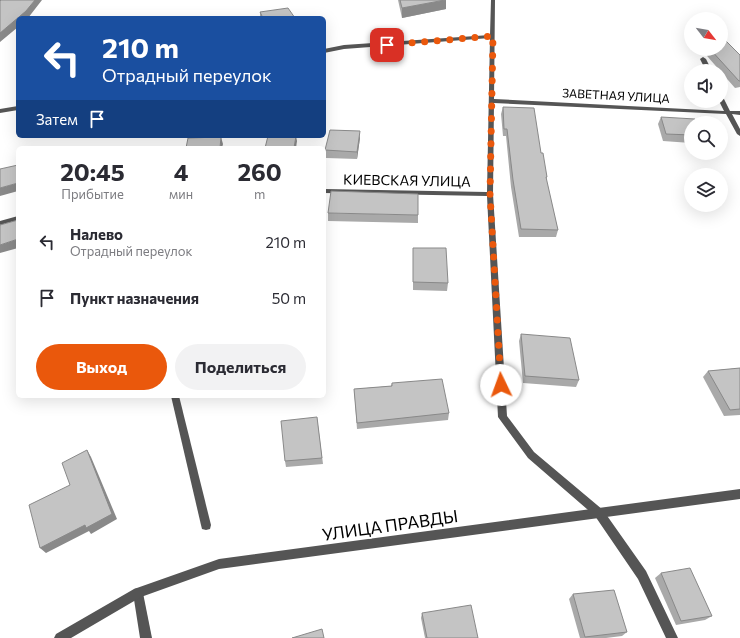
<!DOCTYPE html>
<html lang="ru">
<head>
<meta charset="utf-8">
<style>
  :root { --surface:#fff; --page:#f2f2f3; --text:#2b2b33; --muted:#7c7c81; --accent:#ea580c }
  body { margin:0; font-family:Commissioner,sans-serif; background:var(--page); color:var(--text); height:100vh; display:flex; flex-direction:column; font-size:15px; white-space:nowrap }
  * { box-sizing:border-box; margin:0 }
  p { font-size:13px; color:var(--muted) }
  .icon { flex:none; width:22px; height:22px; fill:none; stroke:currentColor; stroke-width:2; stroke-linecap:round; stroke-linejoin:round }
  .map { position:relative; flex:1; overflow:hidden }
  .panel { position:absolute; left:16px; top:146px; width:310px; height:252px; display:flex; flex-direction:column; background:var(--surface); border-radius:6px; box-shadow:0 4px 16px #0002 }
  .panel>* { flex:none }
  .top-card { position:absolute; left:16px; top:16px; width:310px; height:122px; border-radius:6px; box-shadow:0 4px 16px #0002; background:#1a4fa0; color:#fff; overflow:hidden }
  .needle { width:26px; rotate:121deg }
  .tools { position:absolute; left:684px; top:12px; display:grid; gap:8px }
  .tools a { display:grid; place-items:center; width:44px; height:44px; border-radius:50%; background:var(--surface); box-shadow:0 4px 16px #0002; font-size:20px }
  .pin { position:absolute; display:grid; place-items:center; width:34px; height:34px; color:#fff; margin:-17px; border-radius:8px; box-shadow:0 2px 6px #0006 }
  .me { position:absolute; width:44px; margin:-22px; rotate:357deg; stroke-linejoin:round; filter:drop-shadow(0 0 3px #0008) }
  .turn { display:flex; align-items:center; gap:14px; height:84px; padding:0 20px; font-size:18px }
  .turn .icon { width:52px; height:52px; stroke-width:2.5 }
  .turn b { display:block; font-size:28px; line-height:34px }
  .then { display:flex; align-items:center; height:38px; padding:0 20px; background:#0003; gap:8px; font-size:15px }
  .eta { display:flex; justify-content:space-evenly; align-items:center; height:68px; text-align:center }
  .eta b { font-size:24px; font-weight:700; line-height:28px }
  .button { display:flex; gap:8px; margin-top:auto; padding:8px 20px }
  .button a { flex:1; height:46px; border-radius:24px; background:var(--accent); color:#fff; font-size:16px; font-weight:700; line-height:46px; text-align:center }
  .button a+a { background:var(--page); color:var(--text) }
  ul { padding:0; list-style:none }
  li { display:flex; align-items:center; gap:12px; height:56px; padding:0 20px }
  li div { flex:1 }
  li b { display:block; font-size:15px }
  li em { font-style:normal }
  .map>svg:first-child { display:block }
</style>
</head>
<body>
<div class="map">
<svg width="740" height="638" viewBox="0 0 740 638">
  <rect width="100%" height="100%" fill="#fff"/>
  <g fill="none" stroke-linecap="round" stroke-linejoin="round">
    <polygon fill="#555" fill-rule="evenodd" points="171,396 179,396 211,525 210,529 206,530 202,529 201,525"/>
    <g fill="#555" fill-rule="evenodd">
      <polygon points="491,0 495,0 494,99 724,111 719,101 721,101 721,97 724,99 730,111 740,111 740,115 732,114 740,129 740,136 737,134 726,114 494,103 493,194 507,416 534,452 603,510 646,571 678,638 666,638 638,579 595,516 528,458 498,417 487,196 324,193 324,189 487,192 490,38 344,49 324,53 324,49 344,45 490,35"/>
      <polygon points="703,57 706,59 712,71 706,71 700,59"/>
      <polygon points="18,106 18,110 0,113 0,109"/>
      <polygon points="18,216 18,220 0,225 0,221"/>
      <polygon points="138,588 142,589 143,593 152,638 140,638 133,593 134,589"/>
    </g>
    <polygon fill="#555" fill-rule="evenodd" points="740,489 740,499 219,569 141,597 71,638 54,638 56,634 134,589 219,559"/>
  </g>
  <g fill="#a9a9a9">
    <polygon points="398,0 446,0 446,9 402,18"/>
    <polygon points="260,12 295,18 260,18"/>
    <polygon points="701,49 721,49 740,55 740,87 735,88"/>
    <polygon points="503,107 541,153 547,177 546,180 558,230 556,237 519,237 511,187 506,136 503,136 501,114"/>
    <polygon points="661,117 691,123 691,143 663,141 658,124"/>
    <polygon points="360,138 357,159 326,158 325,150"/>
    <polygon points="328,213 418,215 418,223 328,221"/>
    <polygon points="413,248 448,283 447,291 413,290"/>
    <polygon points="521,334 579,380 576,387 523,383 519,341"/>
    <polygon points="740,368 740,415 724,416 703,377 708,371"/>
    <polygon points="392,383 449,413 448,420 357,429 354,389 391,386"/>
    <polygon points="317,417 323,464 286,467 285,461"/>
    <polygon points="661,573 712,616 705,620 676,625 655,578"/>
    <polygon points="573,594 627,632 622,636 606,638 580,638 569,599"/>
    <polygon points="422,613 478,638 425,638 421,618"/>
  </g>
  <g fill="#898989">
    <polygon points="35,0 42,0 28,18 18,18 18,27 0,42 0,33"/>
    <polygon points="446,0 446,9 402,18 402,8"/>
    <polygon points="360,131 360,138 357,159 357,152"/>
    <polygon points="296,136 297,141 296,148 294,148"/>
    <polygon points="221,137 223,144 222,148 220,148"/>
    <polygon points="18,183 18,191 0,196 0,188"/>
    <polygon points="18,239 18,248 0,253 0,245"/>
    <polygon points="87,450 91,457 117,519 91,534 89,531 46,553 40,548"/>
  </g>
  <g fill="#c4c4c4" stroke="#898989">
    <polygon points="1,0 35,0 26,11 0,33 0,1"/>
    <polygon points="400,0 445,0 402,8"/>
    <polygon points="288,8 295,18 263,18 260,12"/>
    <polygon points="721,40 725,40 740,55 740,81 739,81 710,49 721,49"/>
    <polygon points="503,107 534,108 541,153 543,153 547,177 546,177 558,230 521,229 513,180 507,129 504,129"/>
    <polygon points="661,117 695,119 696,123 691,123 691,135 666,134"/>
    <polygon points="330,130 360,131 357,152 325,150"/>
    <polygon points="268,136 296,136 294,148 265,148"/>
    <polygon points="221,137 220,148 186,148 188,138"/>
    <polygon points="18,165 18,183 0,188 0,169"/>
    <polygon points="331,191 418,194 418,215 328,213"/>
    <polygon points="18,220 18,239 0,245 0,225"/>
    <polygon points="413,248 446,248 448,283 413,282"/>
    <polygon points="521,334 570,338 579,380 525,376"/>
    <polygon points="740,368 740,409 730,410 708,371"/>
    <polygon points="442,379 449,413 357,423 354,389 392,386 392,383"/>
    <polygon points="317,417 322,458 285,461 281,421"/>
    <polygon points="87,450 112,514 86,528 85,525 40,548 29,505 70,485 62,463"/>
    <polygon points="690,568 712,616 681,621 661,573"/>
    <polygon points="614,590 627,632 585,637 573,594"/>
    <polygon points="471,605 478,638 427,638 422,613"/>
    <polygon points="322,629 324,638 292,638"/>
  </g>
  <g fill="none" stroke-linecap="round" stroke-linejoin="round">
    <polyline stroke="#ea580c" stroke-width="7" stroke-dasharray="0 12.6" points="387,45 493,36 490,194 501,385"/>
  </g>
  <g text-anchor="middle" dominant-baseline="central" stroke-width="3.5" stroke-linejoin="round" paint-order="stroke">
    <g font-size="12" fill="#000" stroke="#fff">
      <text transform="translate(616 95) rotate(3)">ЗАВЕТНАЯ УЛИЦА</text>
    </g>
    <g font-size="14" fill="#000" stroke="#fff">
      <text transform="translate(407 180) rotate(1)">КИЕВСКАЯ УЛИЦА</text>
    </g>
    <g font-size="17" fill="#000" stroke="#fff">
      <text transform="translate(390 525) rotate(-8)">УЛИЦА ПРАВДЫ</text>
    </g>
  </g>
</svg>
<div class="tools">
<a><svg class="needle" viewBox="-14 -14 28 28"><path d="M0-13l5 13h-10z" fill="#e53935"/><path d="M0 13l5-13h-10z" fill="#7c7c81"/></svg></a>
<a><svg class="icon" aria-label="sound" viewBox="0 0 24 24"><path d="M4 9h4l5-4v14l-5-4H4zM17 9q2 3 0 6"/></svg></a>
<a><svg class="icon" aria-label="search" viewBox="0 0 24 24"><circle cx="10" cy="10" r="6"/><path d="M15 15l6 6"/></svg></a>
<a><svg class="icon" aria-label="layers" viewBox="0 0 24 24"><path d="M12 4l9 5-9 5-9-5zM3 14l9 5 9-5"/></svg></a>
</div>
<div class="pin" style="left:387px;top:45px;background:#d93025"><svg class="icon" aria-label="arrive" viewBox="0 0 24 24"><path d="M6 21V4h12l-3 4 3 4H6"/></svg></div>
<svg class="me" style="left:501px;top:385px" viewBox="-20 -20 40 40"><circle r="19" fill="#fff"/><path d="M0-13L10 11 0 6-10 11z" fill="#ea580c"/></svg>
<div class="top-card">
<div class="turn"><svg class="icon" aria-label="left" viewBox="0 0 24 24"><path d="M17 20v-9H6M10 6l-5 5 5 5"/></svg><div><b>210 m</b>Отрадный переулок</div></div>
<div class="then">Затем<svg class="icon" aria-label="arrive" viewBox="0 0 24 24"><path d="M6 21V4h12l-3 4 3 4H6"/></svg></div>
</div>
<section class="panel">
<div class="eta">
<div><b>20:45</b><p>Прибытие</p></div>
<div><b>4</b><p>мин</p></div>
<div><b>260</b><p>m</p></div>
</div>
<ul>
<li><svg class="icon" aria-label="left" viewBox="0 0 24 24"><path d="M17 20v-9H6M10 6l-5 5 5 5"/></svg><div><b>Налево</b><p>Отрадный переулок</p></div><em>210 m</em></li>
<li><svg class="icon" aria-label="arrive" viewBox="0 0 24 24"><path d="M6 21V4h12l-3 4 3 4H6"/></svg><div><b>Пункт назначения</b></div><em>50 m</em></li>
</ul>
<div class="button"><a>Выход</a><a>Поделиться</a></div>
</section>
</div>
</body>
</html>
